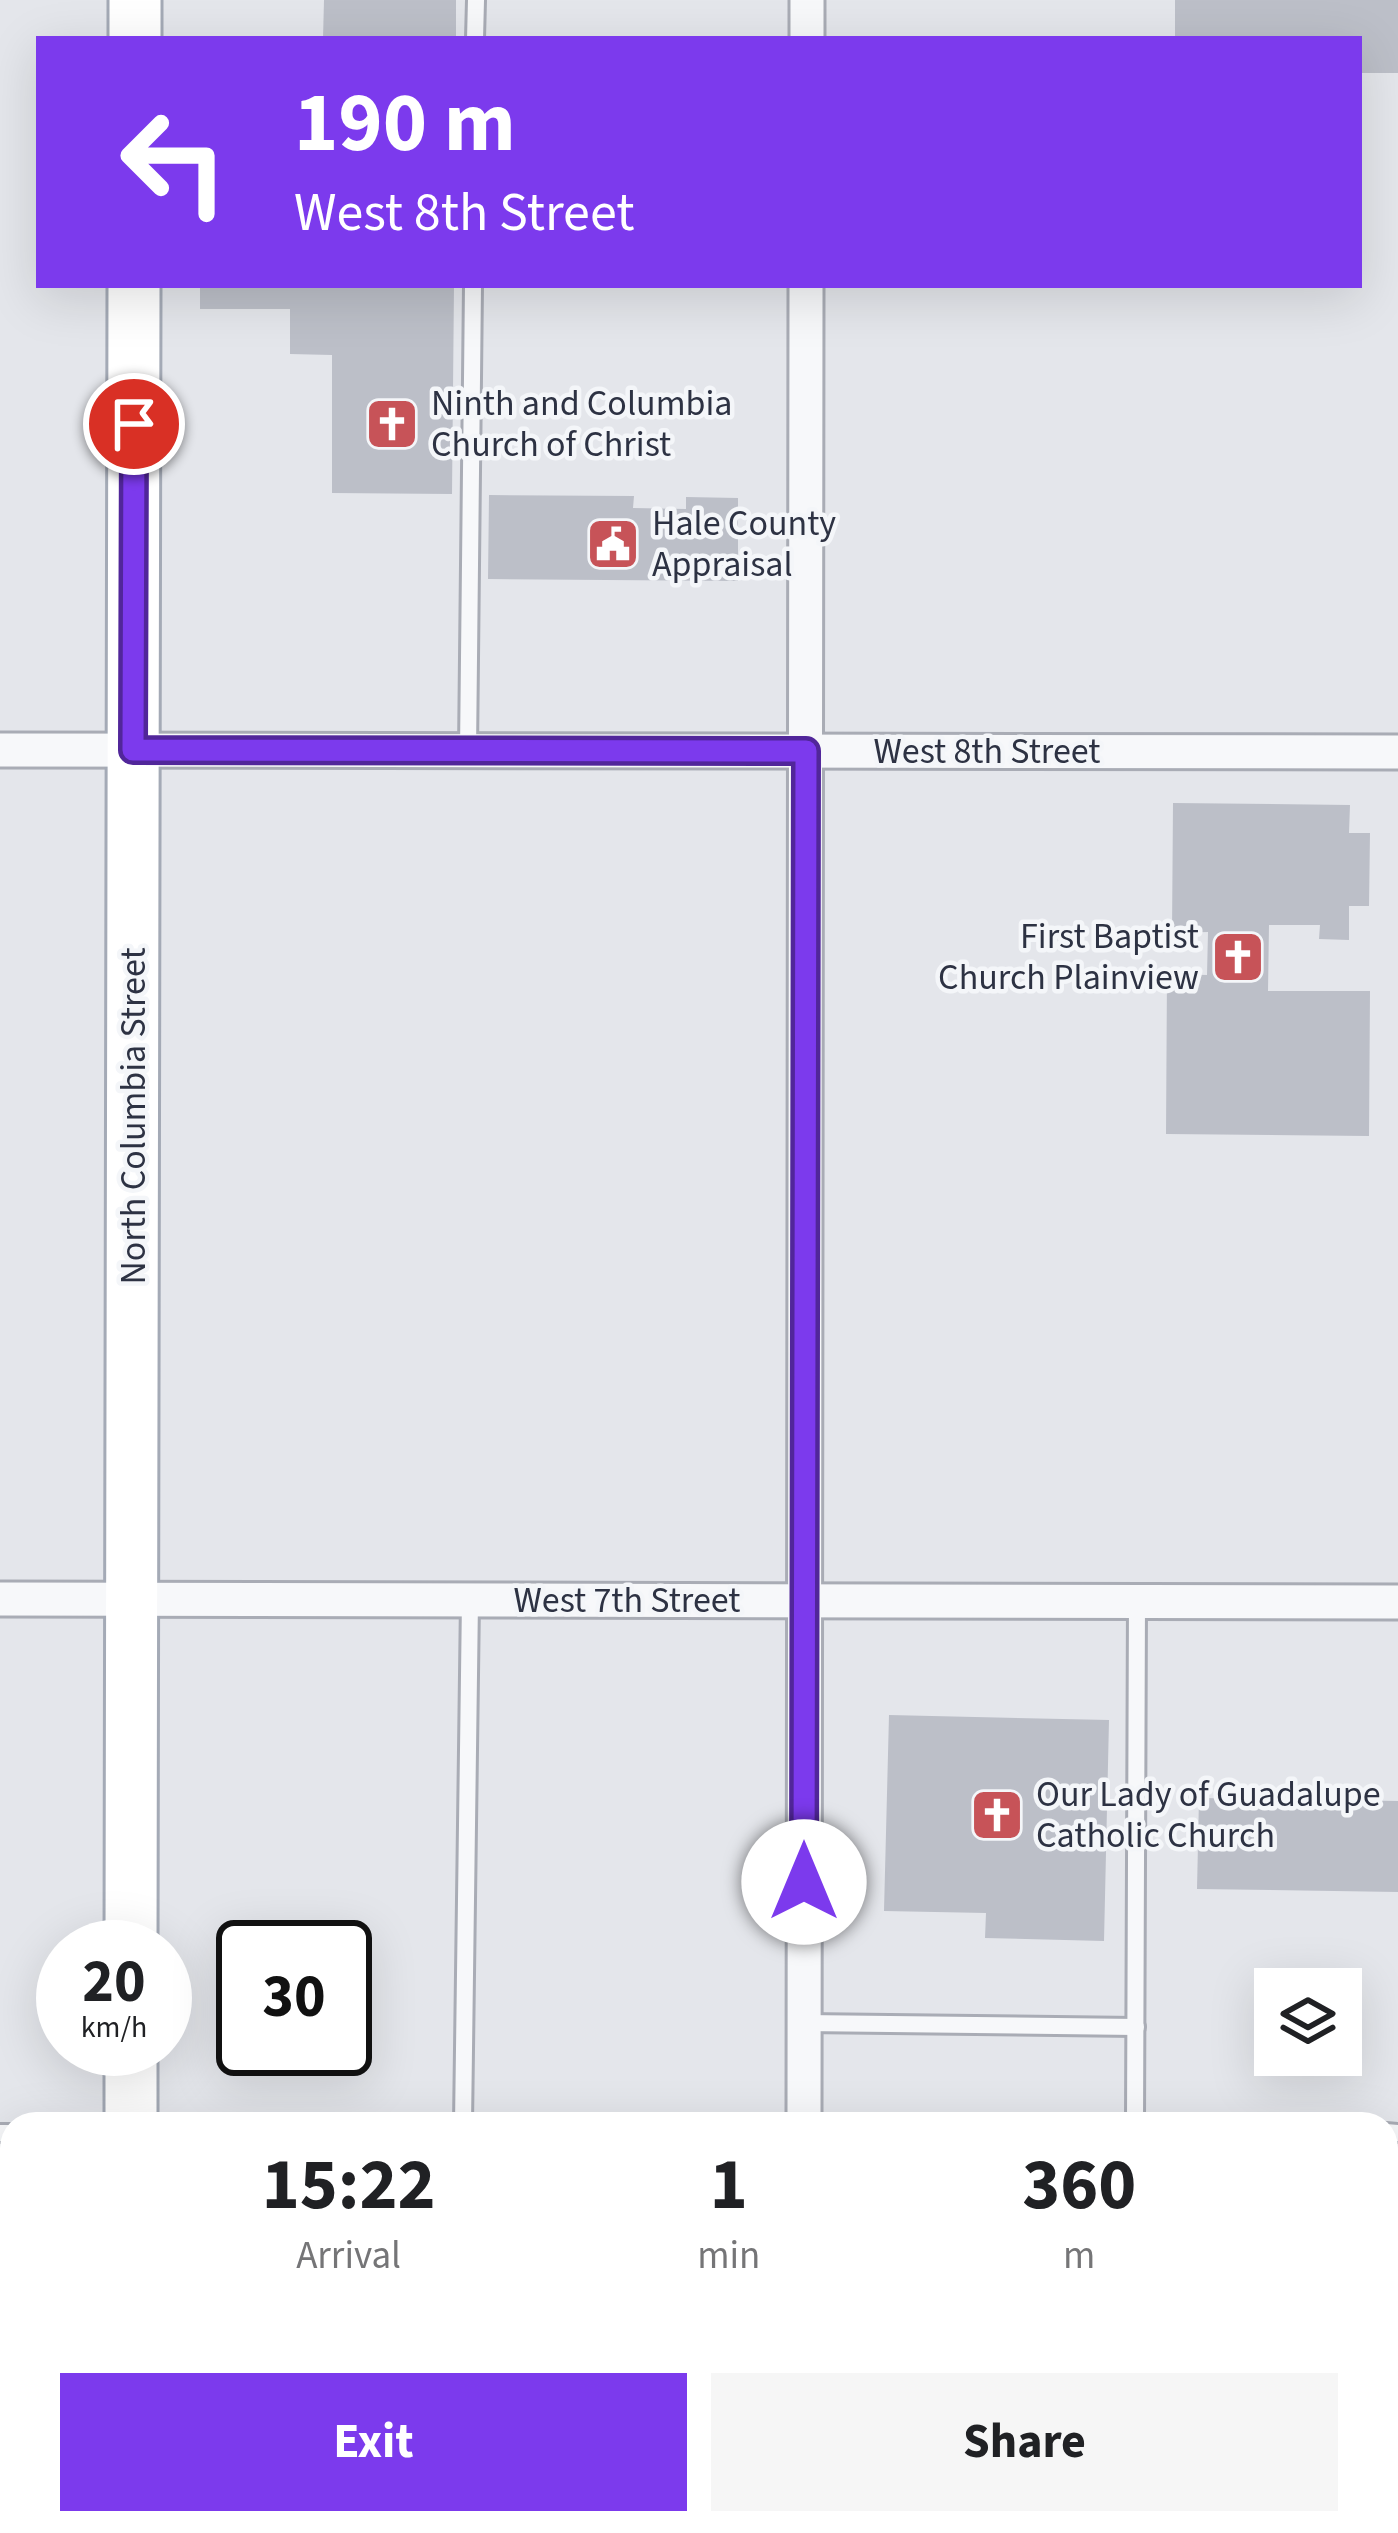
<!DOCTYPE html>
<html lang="en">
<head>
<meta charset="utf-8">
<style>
  :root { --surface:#fff; --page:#f6f6f6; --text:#202124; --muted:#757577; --accent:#7c3aed }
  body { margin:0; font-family:"Source Sans 3",sans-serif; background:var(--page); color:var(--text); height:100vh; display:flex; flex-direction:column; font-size:45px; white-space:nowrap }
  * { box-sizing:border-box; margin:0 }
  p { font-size:39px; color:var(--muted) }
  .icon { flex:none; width:66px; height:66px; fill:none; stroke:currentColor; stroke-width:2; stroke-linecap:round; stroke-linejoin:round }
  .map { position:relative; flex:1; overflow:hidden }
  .details { position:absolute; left:0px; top:2112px; width:1398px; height:423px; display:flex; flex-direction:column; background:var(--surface); border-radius:36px 36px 0 0; box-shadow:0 12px 48px #0002 }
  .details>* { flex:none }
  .top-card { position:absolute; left:36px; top:36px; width:1326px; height:252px; border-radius:0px; box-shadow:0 12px 48px #0002; background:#7c3aed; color:#fff; overflow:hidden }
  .tools { position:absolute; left:1254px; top:1968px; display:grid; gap:24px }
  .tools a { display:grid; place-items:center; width:108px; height:108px; border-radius:0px; background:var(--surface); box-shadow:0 12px 48px #0002; font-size:60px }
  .speed { position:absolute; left:36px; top:1920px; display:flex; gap:24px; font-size:60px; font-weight:700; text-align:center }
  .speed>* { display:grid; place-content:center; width:156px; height:156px; border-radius:50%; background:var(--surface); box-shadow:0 12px 48px #0002; line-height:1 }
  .speed small { font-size:30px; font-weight:400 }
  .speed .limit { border:6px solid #111; border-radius:18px; background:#fff; color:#111 }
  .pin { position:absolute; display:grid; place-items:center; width:102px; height:102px; color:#fff; margin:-51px; border:6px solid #fff; border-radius:50%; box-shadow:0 3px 12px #0007 }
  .me { position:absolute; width:132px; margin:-66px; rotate:0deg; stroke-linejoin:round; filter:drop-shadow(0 0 9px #0008) }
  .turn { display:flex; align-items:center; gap:42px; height:252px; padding:0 60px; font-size:54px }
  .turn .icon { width:156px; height:156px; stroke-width:2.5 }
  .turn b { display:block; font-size:84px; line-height:102px }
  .eta { display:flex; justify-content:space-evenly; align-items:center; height:204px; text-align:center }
  .eta b { font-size:72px; font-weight:700; line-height:84px }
  .button { display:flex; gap:24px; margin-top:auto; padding:24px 60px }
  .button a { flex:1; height:138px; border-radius:0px; background:var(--accent); color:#fff; font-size:48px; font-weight:700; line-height:138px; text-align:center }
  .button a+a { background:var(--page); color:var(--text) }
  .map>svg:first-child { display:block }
</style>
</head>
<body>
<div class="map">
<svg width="1398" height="2533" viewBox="0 0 1398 2533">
  <rect width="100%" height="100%" fill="#e4e6eb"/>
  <g fill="#bcbfc8">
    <polygon points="324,0 456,0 456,39 323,39"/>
    <polygon points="1175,0 1398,0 1398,73 1359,73 1359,39 1175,39"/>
    <polygon points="200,285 454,285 452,494 332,493 332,355 290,354 290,309 200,309"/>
    <polygon points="489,495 634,496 633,508 686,509 686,497 738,498 738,581 488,579"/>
    <polygon points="1173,803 1350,805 1349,833 1370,833 1369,906 1349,906 1349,940 1319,939 1320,925 1269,925 1268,991 1370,991 1369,1136 1166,1134 1167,974 1207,975 1208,932 1172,933"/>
    <polygon points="889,1715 1109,1720 1104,1941 985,1938 986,1913 884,1911"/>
    <polygon points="1199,1798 1398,1801 1398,1892 1197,1889"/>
  </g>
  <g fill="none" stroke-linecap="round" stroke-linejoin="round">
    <g stroke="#a9acb5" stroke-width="22">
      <g id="service">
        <polyline points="475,39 476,0"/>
        <polyline points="468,751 473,285"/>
        <polyline points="804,2023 1136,2027"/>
        <polyline points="463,2124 470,1600"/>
        <polyline points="1135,2124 1137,1601"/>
        <polyline points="1386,2132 1398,2133"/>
        <polyline points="0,2133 12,2133"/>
      </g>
    </g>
    <g stroke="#a9acb5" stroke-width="39">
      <g id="minor">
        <polyline points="807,39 807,0"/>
        <polyline points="0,750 1398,752"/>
        <polyline points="0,1599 1398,1602"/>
        <polyline points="804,2124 806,285"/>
        <polyline points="0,2464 12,2464"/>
        <polyline points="1386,2466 1398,2466"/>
        <polyline points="803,2523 803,2533"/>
      </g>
    </g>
    <g stroke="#a4aab6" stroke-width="57">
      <g id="primary">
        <polyline points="135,39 135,0"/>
        <polyline points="131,1947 134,285"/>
        <polyline points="131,2124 131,2049"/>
        <polyline points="130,2523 130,2533"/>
      </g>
    </g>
    <use href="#service" stroke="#f7f8fa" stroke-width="16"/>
    <use href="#minor" stroke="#f7f8fa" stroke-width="33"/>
    <use href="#primary" stroke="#fff" stroke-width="51"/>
  </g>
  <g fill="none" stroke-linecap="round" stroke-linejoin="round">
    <g stroke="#51269a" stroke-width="30">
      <polyline id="route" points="134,424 133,750 806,751 804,1882"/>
    </g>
    <use href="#route" stroke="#7c3aed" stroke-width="21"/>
  </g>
  <defs>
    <g id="church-square" transform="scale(2.7)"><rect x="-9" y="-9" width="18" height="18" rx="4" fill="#c75358" stroke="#f4f6f9"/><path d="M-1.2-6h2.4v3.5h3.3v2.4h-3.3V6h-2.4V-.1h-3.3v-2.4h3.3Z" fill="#fff"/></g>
    <g id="civic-square" transform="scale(2.7)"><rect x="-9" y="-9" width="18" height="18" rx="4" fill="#c75358" stroke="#f4f6f9"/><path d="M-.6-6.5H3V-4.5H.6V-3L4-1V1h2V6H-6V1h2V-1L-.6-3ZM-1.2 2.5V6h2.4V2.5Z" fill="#fff"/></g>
  </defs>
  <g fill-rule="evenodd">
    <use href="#church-square" x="392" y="424"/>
    <use href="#civic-square" x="613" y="544"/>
    <use href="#church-square" x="1238" y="957"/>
    <use href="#church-square" x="997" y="1815"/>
  </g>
  <g text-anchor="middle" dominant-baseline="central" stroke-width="9" stroke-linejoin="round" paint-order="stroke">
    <g font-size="36" fill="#2d3243" stroke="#f4f6f9" text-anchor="start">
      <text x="431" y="403">Ninth and Columbia<tspan x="431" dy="41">Church of Christ</tspan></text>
      <text x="652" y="523">Hale County<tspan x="652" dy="41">Appraisal</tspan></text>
      <text x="1199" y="936" text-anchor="end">First Baptist<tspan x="1199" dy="41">Church Plainview</tspan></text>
      <text x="1036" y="1794">Our Lady of Guadalupe<tspan x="1036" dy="41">Catholic Church</tspan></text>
    </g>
    <g font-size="36" fill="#2d3243" stroke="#f4f6f9">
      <text x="987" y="751">West 8th Street</text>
      <text transform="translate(133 1116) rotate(-90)">North Columbia Street</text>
      <text x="627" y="1600">West 7th Street</text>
    </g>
  </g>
</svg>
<div class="tools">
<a><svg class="icon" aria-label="layers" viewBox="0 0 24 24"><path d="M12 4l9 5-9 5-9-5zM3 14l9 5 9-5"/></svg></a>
</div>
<div class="speed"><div>20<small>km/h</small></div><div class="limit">30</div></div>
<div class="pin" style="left:134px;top:424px;background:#d93025"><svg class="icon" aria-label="arrive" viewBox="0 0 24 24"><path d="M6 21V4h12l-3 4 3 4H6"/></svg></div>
<svg class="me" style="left:804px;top:1882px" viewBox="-20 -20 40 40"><circle r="19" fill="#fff"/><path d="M0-13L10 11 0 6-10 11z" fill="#7c3aed"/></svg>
<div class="top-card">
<div class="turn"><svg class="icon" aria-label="left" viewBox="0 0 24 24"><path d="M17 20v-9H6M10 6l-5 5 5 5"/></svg><div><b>190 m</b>West 8th Street</div></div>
</div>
<section class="details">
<div class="eta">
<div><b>15:22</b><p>Arrival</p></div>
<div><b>1</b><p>min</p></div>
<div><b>360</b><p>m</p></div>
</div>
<div class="button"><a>Exit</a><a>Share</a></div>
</section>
</div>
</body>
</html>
